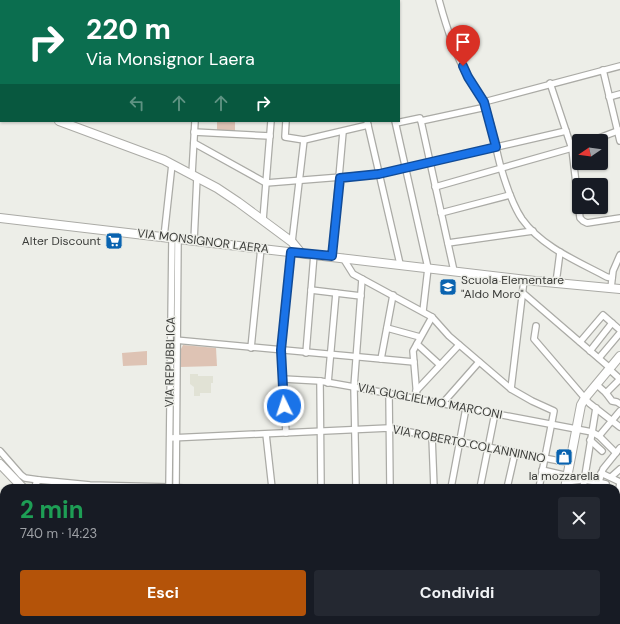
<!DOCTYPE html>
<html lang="it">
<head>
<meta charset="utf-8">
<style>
  :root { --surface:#171b24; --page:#242831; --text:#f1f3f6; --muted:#9ea1a6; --accent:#b45309 }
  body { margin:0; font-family:"DM Sans",sans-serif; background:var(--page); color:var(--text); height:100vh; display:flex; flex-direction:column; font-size:15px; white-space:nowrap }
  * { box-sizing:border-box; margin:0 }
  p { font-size:13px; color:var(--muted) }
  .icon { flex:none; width:22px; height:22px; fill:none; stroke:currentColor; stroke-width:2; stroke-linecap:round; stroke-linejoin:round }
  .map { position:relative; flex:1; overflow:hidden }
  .sheet { position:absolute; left:0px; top:484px; width:620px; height:140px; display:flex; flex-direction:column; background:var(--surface); border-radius:12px 12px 0 0; box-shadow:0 1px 3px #0004 }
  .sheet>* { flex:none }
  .top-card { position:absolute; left:0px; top:0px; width:400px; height:122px; box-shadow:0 1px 3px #0004; background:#0b6e4f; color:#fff; overflow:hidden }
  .needle { width:26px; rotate:257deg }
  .buttons { position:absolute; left:572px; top:134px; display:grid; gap:8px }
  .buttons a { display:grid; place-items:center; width:36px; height:36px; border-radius:4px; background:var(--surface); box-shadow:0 1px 3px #0004; font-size:20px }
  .pin { position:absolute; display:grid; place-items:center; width:34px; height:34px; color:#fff; margin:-41px -17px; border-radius:50% 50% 50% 0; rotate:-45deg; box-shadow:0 0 4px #0007 }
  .pin .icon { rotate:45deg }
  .me { position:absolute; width:44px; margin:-22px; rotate:356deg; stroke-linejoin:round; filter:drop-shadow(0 0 3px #0008) }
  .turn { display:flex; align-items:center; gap:14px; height:84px; padding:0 20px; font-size:18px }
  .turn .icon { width:52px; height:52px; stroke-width:2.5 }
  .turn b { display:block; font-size:28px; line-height:34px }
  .lanes { display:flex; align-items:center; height:38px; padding:0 20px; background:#0003; justify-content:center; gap:20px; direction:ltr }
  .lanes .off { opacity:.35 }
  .round { display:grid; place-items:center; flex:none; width:42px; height:42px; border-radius:4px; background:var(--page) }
  .head { display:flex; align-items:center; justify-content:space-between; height:68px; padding:0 20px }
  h1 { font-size:24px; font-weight:700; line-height:30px; color:#1e9e55 }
  .cta { display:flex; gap:8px; margin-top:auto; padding:8px 20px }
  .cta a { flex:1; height:46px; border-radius:4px; background:var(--accent); color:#fff; font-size:16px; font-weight:700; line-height:46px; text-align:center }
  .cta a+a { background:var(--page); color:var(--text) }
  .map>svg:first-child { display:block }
</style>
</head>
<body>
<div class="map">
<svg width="620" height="624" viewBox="0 0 620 624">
  <rect width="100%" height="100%" fill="#edeee8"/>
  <polygon fill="#e1e2d5" points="190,374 198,374 198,376 213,376 213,383 211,383 211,393 200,393 200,396 194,396 194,387 190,384"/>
  <g fill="#dec3b4">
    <polygon points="217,121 235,121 235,131 217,130"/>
    <polygon points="183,345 216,348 217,366 180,367 181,349"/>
    <polygon points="147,351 147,365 123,366 122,353"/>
  </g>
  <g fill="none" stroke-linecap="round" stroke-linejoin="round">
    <g stroke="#ababa6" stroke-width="8">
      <g id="street">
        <polyline points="315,0 315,1"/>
        <polyline points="341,0 341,1"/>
        <path d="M439,0C446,26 455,54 468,77C473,86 481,94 484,103C492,123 495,147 501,168C506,185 512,204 522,219C542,247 577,261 607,277L612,278"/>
        <polyline points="42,1 42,0"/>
        <polyline points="207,1 207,0"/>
        <polyline points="278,1 278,0"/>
        <polyline points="603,70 620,141"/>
        <polyline points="550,83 572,149 580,218 583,221 587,223 620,218"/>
        <polyline points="609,97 620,94"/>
        <polyline points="484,102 620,66"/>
        <polyline points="286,121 285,137 304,140 368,125"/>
        <polyline points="367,121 400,264"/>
        <polyline points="395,121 428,268 423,311"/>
        <polyline points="421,121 454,271"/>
        <polyline points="396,123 420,118 421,121 486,107"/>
        <polyline points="194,132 270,136"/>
        <polyline points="591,141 620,130"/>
        <polyline points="194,143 266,183 379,174 566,131"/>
        <polyline points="192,174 195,121"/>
        <polyline points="435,187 579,146"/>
        <polyline points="441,213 510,195"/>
        <polyline points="263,220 271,121"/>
        <polyline points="164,237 172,164"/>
        <polyline points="194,241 197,177"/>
        <polyline points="292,242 304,140"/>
        <polyline points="448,243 533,231"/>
        <polyline points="332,256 343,132"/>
        <polyline points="343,258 353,274 432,317 449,336 511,389 532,401 554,411 539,488"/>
        <polyline points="556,283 560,252"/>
        <polyline points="611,288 613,271 620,255"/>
        <polyline points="311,290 361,296"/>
        <polyline points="523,293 610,368"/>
        <polyline points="536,326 534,339 589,403 620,427"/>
        <polyline points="387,328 420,337"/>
        <polyline points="175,340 414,362"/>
        <polyline points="580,342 603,315 620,330"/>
        <polyline points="417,344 440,365"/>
        <polyline points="251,348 261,248"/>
        <polyline points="590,351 612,323"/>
        <polyline points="306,353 314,254"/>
        <polyline points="599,358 620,333"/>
        <polyline points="381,359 393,295"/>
        <polyline points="609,369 620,379"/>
        <polyline points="283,379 320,381 354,387 592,432 599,436 616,453"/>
        <polyline points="320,381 321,488"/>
        <polyline points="328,383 336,293"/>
        <polyline points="596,384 606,393 612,401 617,402 620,404"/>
        <polyline points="511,389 524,280"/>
        <polyline points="416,391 459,345"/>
        <polyline points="389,393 390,488"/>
        <polyline points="606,393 620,379"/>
        <polyline points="417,398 413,351 432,317"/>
        <polyline points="442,404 479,362"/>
        <polyline points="286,433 281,350 291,252"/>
        <polyline points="266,434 272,488"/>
        <polyline points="599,436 620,411"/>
        <polyline points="432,437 434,488"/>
        <polyline points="170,438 389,428 570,463"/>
        <polyline points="590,440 602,451"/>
        <polyline points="0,451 21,475 25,478 39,480"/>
        <polyline points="542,470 568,476"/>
        <polyline points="601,473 620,482"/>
        <polyline points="611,477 620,469"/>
        <polyline points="583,480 598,482 606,484"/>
        <polyline points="566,482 581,480"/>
        <polyline points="169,487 172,238"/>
        <polyline points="176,487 178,239"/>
        <polyline points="35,488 36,483 39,480 90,485 169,487 183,488"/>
        <polyline points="356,488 354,387 362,279"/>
        <polyline points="421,488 434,488"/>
        <polyline points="451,488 466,408"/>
        <polyline points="480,488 495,413"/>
        <polyline points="507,488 515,453"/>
        <polyline points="583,488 596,408"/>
        <polyline points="597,488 603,469 620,448"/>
        <polyline points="620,497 618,494 620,483"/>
        <polyline points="616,501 620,501 620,497"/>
        <polyline points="616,515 620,515"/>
        <polyline points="616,525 620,531"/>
        <polyline points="616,559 620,553"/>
        <polyline points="337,620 340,624"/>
        <polyline points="385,620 386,624"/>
        <polyline points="453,620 454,624"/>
        <polyline points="614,620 618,624"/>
        <polyline points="317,624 321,620"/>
        <polyline points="531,624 532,620"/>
        <polyline points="577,624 578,620"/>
      </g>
    </g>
    <g stroke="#ababa6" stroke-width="10">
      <g id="secondary">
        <polyline points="0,98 1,98"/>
        <polyline points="59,121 164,160 217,188 238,202 292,242 301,253"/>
        <polyline points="0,218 535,281 620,289"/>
        <polyline points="0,464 23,488"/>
        <polyline points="565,488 581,405 585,398 620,356"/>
        <polyline points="616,573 620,576"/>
        <polyline points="145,620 148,624"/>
      </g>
    </g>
    <use href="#street" stroke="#fff" stroke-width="5.5"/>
    <use href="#secondary" stroke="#fff" stroke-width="8"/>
  </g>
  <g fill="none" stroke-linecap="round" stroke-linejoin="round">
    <g stroke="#114b97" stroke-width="10">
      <polyline id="route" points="284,406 281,350 291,252 332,256 340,178 379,174 496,147 484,102 468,77 463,66"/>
    </g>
    <use href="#route" stroke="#1a73e8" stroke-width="7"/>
  </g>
  <defs>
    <g id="supermarket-square" transform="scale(0.9)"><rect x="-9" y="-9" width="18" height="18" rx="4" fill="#0963b0" stroke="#edeee8"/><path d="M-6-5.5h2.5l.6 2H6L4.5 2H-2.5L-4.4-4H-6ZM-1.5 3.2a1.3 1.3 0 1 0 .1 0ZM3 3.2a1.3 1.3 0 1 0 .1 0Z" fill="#fff"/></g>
    <g id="school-square" transform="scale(0.9)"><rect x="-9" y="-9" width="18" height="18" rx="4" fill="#0963b0" stroke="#edeee8"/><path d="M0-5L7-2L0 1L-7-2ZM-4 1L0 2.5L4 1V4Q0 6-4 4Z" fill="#fff"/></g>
    <g id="shop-square" transform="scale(0.9)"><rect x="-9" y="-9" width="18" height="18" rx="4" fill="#0963b0" stroke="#edeee8"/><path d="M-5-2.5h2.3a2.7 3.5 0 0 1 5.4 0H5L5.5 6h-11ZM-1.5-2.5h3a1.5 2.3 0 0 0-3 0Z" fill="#fff"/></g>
  </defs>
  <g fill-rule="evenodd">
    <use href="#supermarket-square" x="114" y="241"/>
    <use href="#school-square" x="448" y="287"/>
    <use href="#shop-square" x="564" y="457"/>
  </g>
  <g text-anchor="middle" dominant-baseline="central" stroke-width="3" stroke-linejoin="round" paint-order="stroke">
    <g font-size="12" fill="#3b3c39" stroke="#edeee8" text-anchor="end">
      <text x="101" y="241">Alter Discount</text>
      <text x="461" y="280" text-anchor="start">Scuola Elementare<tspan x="461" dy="14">"Aldo Moro"</tspan></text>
      <text x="564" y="476" text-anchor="middle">la mozzarella</text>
    </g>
    <g font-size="12" fill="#3b3c39" stroke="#edeee8">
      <text transform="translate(203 241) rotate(7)">VIA MONSIGNOR LAERA</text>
      <text transform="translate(170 362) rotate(-89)">VIA REPUBBLICA</text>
      <text transform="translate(430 401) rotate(11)">VIA GUGLIELMO MARCONI</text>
      <text transform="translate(469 444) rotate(11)">VIA ROBERTO COLANNINNO</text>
    </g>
  </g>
</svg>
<div class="buttons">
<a><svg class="needle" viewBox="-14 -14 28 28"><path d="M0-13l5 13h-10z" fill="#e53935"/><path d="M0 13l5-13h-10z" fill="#9ea1a6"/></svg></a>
<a><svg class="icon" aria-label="search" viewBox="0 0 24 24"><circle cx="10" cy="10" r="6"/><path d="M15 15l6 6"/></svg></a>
</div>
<div class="pin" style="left:463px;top:66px;background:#d93025"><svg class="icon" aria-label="arrive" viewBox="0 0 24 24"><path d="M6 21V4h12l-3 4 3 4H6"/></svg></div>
<svg class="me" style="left:284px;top:406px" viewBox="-20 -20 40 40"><circle r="17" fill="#1a73e8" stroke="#fff" stroke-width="3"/><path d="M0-11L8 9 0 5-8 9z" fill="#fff"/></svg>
<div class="top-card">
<div class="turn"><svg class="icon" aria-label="right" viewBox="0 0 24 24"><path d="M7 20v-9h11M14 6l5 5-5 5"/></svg><div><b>220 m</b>Via Monsignor Laera</div></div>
<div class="lanes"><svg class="icon off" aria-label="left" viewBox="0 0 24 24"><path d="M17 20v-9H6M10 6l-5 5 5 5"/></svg><svg class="icon off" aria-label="ahead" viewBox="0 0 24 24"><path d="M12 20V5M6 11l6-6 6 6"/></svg><svg class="icon off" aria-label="ahead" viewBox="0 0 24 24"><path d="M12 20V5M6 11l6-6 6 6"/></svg><svg class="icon" aria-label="right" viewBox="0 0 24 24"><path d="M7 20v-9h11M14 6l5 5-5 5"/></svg></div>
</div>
<section class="sheet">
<div class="head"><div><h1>2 min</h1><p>740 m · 14:23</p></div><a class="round"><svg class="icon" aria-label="close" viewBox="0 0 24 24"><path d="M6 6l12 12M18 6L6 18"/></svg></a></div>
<div class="cta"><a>Esci</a><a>Condividi</a></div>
</section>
</div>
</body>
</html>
